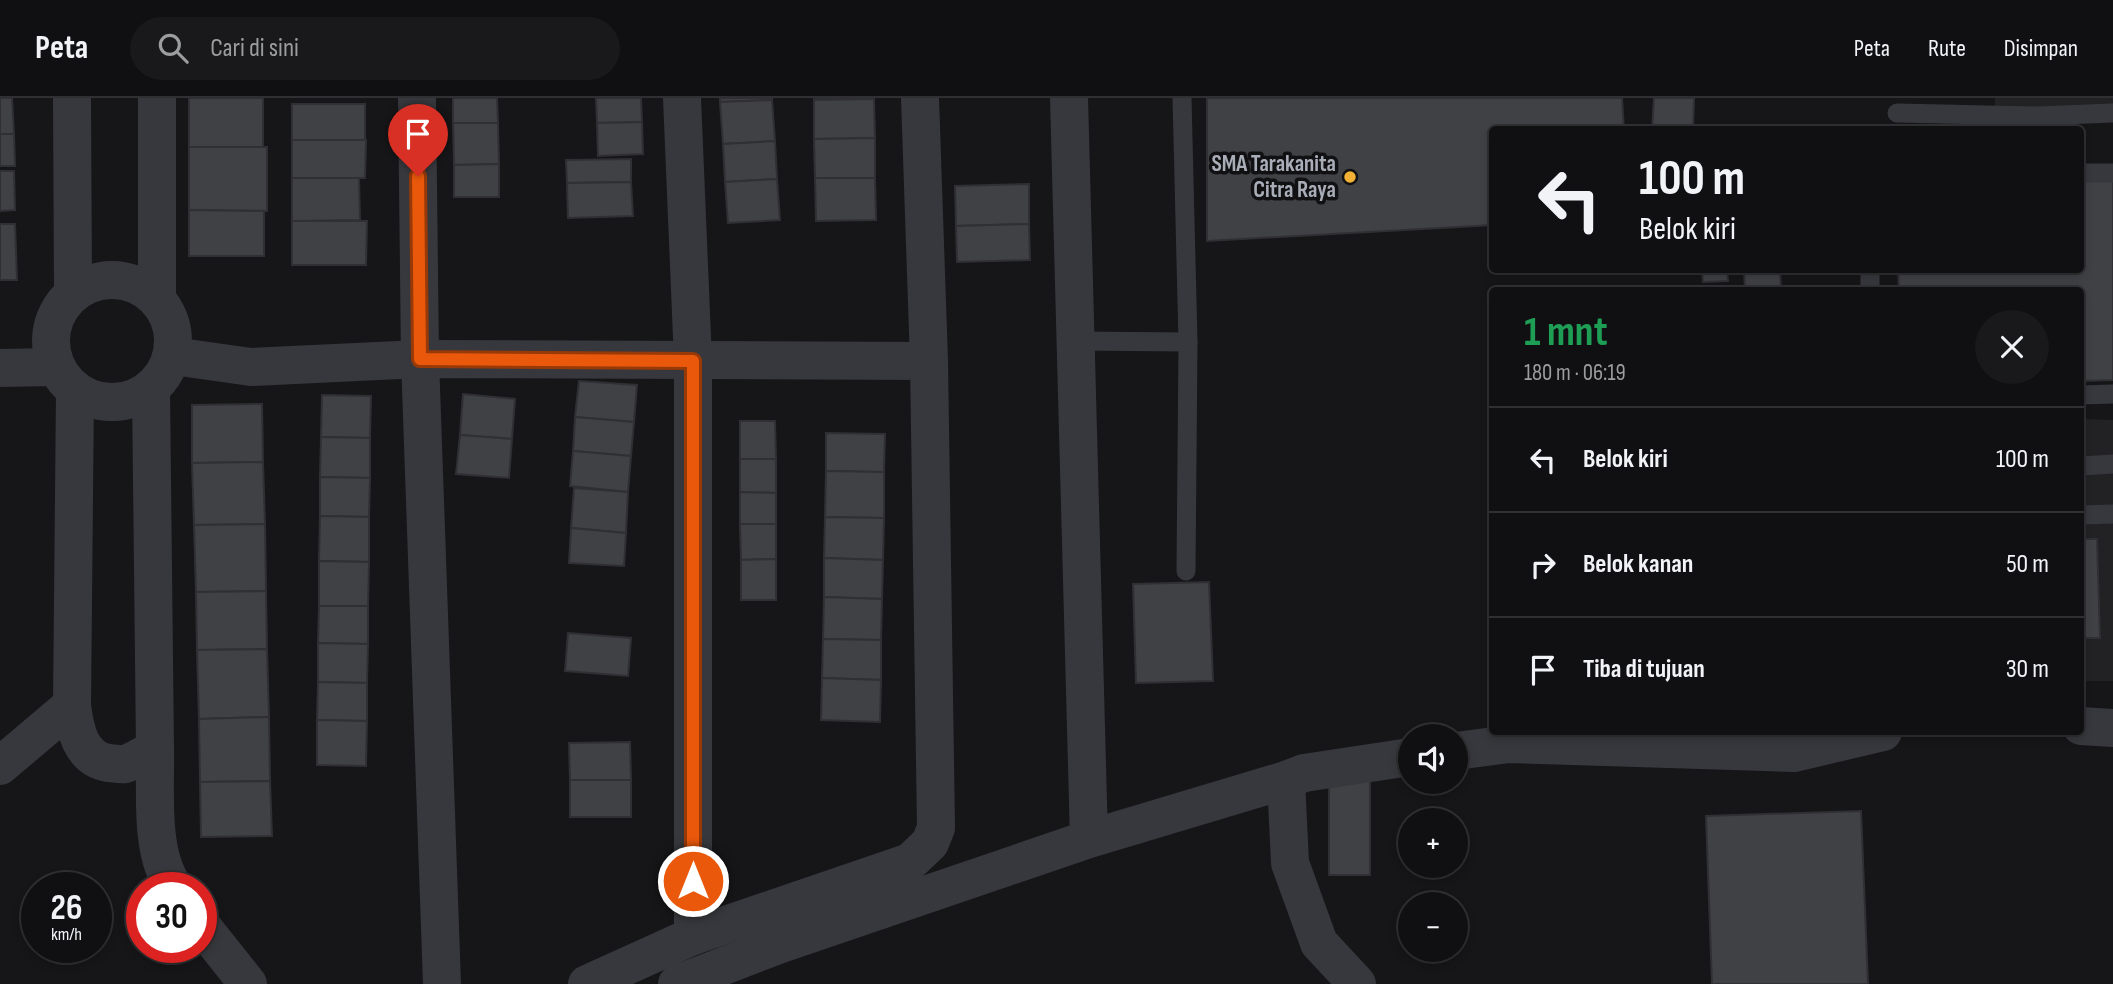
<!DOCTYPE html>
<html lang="id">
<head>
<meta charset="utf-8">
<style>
  :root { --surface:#101012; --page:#19191b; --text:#f1f3f6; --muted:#9c9d9f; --line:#303032 }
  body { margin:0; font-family:"Sofia Sans Condensed",sans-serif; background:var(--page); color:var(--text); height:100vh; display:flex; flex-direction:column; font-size:26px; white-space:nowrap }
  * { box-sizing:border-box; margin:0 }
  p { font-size:23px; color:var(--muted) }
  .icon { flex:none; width:38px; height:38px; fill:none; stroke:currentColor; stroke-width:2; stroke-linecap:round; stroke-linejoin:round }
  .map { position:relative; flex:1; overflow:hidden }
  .details { position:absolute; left:1489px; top:189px; width:595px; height:448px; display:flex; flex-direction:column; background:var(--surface); border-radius:7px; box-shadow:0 4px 10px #0003,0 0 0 2px var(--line) }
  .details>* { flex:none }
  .hud { position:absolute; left:1489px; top:28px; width:595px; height:147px; border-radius:7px; box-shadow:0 4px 10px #0003,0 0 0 2px var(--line); background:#101012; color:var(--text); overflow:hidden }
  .fabs { position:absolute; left:1398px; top:626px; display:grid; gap:14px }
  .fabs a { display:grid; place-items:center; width:70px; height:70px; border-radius:50%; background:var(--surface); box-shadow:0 4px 10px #0003,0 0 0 2px var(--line); font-size:35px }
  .speed { position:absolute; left:21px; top:774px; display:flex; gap:14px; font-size:35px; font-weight:700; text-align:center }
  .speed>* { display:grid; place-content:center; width:91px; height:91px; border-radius:50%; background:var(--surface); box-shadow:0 4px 10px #0003,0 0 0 2px var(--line); line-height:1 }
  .speed small { font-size:18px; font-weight:400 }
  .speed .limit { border:10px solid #d22; background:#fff; color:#111 }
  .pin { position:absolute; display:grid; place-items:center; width:60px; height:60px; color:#fff; margin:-72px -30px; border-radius:50% 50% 50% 0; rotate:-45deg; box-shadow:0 0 7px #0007 }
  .pin .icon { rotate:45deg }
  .me { position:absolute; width:77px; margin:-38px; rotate:0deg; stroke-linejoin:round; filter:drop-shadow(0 0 5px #0008) }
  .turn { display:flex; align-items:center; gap:24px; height:147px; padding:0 35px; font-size:32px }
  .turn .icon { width:91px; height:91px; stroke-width:2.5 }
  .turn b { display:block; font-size:49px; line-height:60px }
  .round { display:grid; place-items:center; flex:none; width:74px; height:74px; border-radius:37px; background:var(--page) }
  .head { display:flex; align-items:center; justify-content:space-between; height:119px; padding:0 35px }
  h1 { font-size:42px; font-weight:700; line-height:52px; color:#1e9e55 }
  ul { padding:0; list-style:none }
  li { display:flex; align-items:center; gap:21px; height:105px; padding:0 35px; border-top:2px solid var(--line) }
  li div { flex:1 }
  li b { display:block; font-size:26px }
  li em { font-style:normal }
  header { display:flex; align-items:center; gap:42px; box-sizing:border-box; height:98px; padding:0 35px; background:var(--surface); border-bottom:2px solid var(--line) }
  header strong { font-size:33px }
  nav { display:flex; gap:38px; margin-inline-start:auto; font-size:24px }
  .search { width:490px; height:63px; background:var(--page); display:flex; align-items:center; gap:18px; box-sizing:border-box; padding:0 24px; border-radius:38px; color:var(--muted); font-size:26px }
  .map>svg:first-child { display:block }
</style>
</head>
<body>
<header>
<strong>Peta</strong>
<div class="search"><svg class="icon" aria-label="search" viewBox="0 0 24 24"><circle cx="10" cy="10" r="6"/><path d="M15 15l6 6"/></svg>Cari di sini</div>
<nav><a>Peta</a><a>Rute</a><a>Disimpan</a></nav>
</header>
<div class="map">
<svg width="2113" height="886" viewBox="0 0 2113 886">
  <rect width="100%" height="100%" fill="#161618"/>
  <g fill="#222225">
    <polygon points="1995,0 2113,0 2113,9 1995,13"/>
    <polygon points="2081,321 2113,322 2113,583 2081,583"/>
  </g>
  <g fill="#404145" stroke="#303034" stroke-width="2">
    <polygon points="0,0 12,0 14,36 0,36"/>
    <rect x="189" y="0" width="74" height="49"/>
    <polygon points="453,0 497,0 498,25 453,25"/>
    <polygon points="596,0 641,0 642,24 597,25"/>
    <polygon points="720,0 772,0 772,2 720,4"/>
    <polygon points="814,0 874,0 874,1 814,2"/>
    <polygon points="1207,0 1622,0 1624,32 1493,32 1493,127 1207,143"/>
    <polygon points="1654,0 1694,0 1693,32 1652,32"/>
    <polygon points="874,1 875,40 814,41 814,2"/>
    <polygon points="772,2 775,43 723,46 720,4"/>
    <rect x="292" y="6" width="73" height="36"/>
    <polygon points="642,24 643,56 598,58 597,25"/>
    <polygon points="453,25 498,25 499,66 454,67"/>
    <polygon points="0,36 14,36 15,68 0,68"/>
    <polygon points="875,40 875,80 815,80 814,41"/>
    <polygon points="292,42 366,42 365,80 292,80"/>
    <polygon points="775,43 777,81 725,84 723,46"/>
    <polygon points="189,49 267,49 267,113 189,112"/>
    <polygon points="631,61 631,84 567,85 566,62"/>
    <polygon points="499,66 499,99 454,99 454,67"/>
    <polygon points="0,73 14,73 15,112 0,113"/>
    <polygon points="292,80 359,80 360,122 292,123"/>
    <polygon points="815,80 875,80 876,122 816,123"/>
    <polygon points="777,81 780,122 728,125 725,84"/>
    <polygon points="2113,81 2113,282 2081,283 2081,192 1899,192 1898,172 2081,172 2081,82"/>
    <polygon points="631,84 633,118 568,120 567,85"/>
    <polygon points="1029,86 1029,126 956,128 955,88"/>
    <polygon points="189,112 264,113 264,158 189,158"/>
    <polygon points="292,123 367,123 366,167 292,167"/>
    <polygon points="0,126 15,126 17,182 0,182"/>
    <polygon points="1029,126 1030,162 957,164 956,128"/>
    <polygon points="1702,172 1727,172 1728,183 1703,184"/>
    <polygon points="1744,172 1780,172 1781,192 1745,192"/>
    <polygon points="579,283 637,287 634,324 575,319"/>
    <polygon points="463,296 515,301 512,341 460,337"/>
    <polygon points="322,297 371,298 370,340 321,339"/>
    <polygon points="262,306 263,364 192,365 192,307"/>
    <polygon points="575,319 634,324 631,358 573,353"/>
    <polygon points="740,323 775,323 776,361 740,361"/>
    <polygon points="826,335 885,336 884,374 826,373"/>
    <polygon points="460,337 512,341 509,380 456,376"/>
    <polygon points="321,339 370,340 370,380 320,379"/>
    <polygon points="573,353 631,358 628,394 570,388"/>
    <polygon points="740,361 776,361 776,395 740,394"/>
    <polygon points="263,364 265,426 194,427 192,365"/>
    <polygon points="826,373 884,374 884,420 825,419"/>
    <polygon points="320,379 370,380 369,419 320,418"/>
    <polygon points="574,390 628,394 626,435 571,430"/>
    <polygon points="740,394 776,395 776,426 740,426"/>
    <polygon points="320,418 369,419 369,464 319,463"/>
    <polygon points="825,419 884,420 883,462 824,460"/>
    <polygon points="265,426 266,493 196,494 194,427"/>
    <polygon points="740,426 776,426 776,461 741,462"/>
    <polygon points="571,430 626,435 624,468 569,465"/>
    <polygon points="2081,441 2097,441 2100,540 2081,540"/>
    <polygon points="824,460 883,462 882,501 824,499"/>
    <polygon points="776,461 776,502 741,502 741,462"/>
    <polygon points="319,463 369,464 368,508 319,508"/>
    <polygon points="1209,484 1213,583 1136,585 1133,486"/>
    <polygon points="266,493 267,551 197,552 196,494"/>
    <polygon points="824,499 882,501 881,542 823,541"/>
    <polygon points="319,508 368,508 368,546 318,545"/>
    <polygon points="568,535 631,540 628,578 565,573"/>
    <polygon points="823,541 881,542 881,582 822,580"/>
    <polygon points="318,545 368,546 367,585 318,584"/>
    <polygon points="267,551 269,619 199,621 197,552"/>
    <polygon points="822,580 881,582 880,624 821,622"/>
    <polygon points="318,584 367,585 367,623 317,622"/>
    <polygon points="269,619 270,683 200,684 199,621"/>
    <polygon points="317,622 367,623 366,668 317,667"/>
    <polygon points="630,644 631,682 570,682 569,645"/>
    <rect x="1329" y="681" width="41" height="96"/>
    <rect x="570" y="682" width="61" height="37"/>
    <polygon points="270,683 272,738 201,739 200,684"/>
    <polygon points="1861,713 1868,886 1712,886 1706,718"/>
  </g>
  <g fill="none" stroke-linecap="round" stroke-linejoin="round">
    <g stroke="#37383d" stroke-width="19">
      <polyline points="1182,0 1188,244 1186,473"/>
      <polyline points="1897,15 2038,18 2113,15"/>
      <polyline points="2081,75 2113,75"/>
      <polyline points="1870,172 1870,192"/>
      <polyline points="1075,243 1188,244"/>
      <polyline points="2081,297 2113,296"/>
      <polyline points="2081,368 2113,366"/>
      <polyline points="2081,417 2113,416"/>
    </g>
    <g stroke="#37383d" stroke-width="38">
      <polyline points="72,0 73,194"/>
      <polyline points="157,0 157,200"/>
      <polyline points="417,0 420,261 442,886"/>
      <polyline points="682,0 693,263 693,838"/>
      <polyline points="1069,0 1089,741"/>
      <circle cx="112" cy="243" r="61"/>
      <polyline points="173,258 251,269 420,261 929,263"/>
      <polyline points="0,270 55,269"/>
      <path d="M75,293L72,607C75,631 80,660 108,665C113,665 120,667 125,666C135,663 146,655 155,651L151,291"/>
      <polyline points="2081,628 2113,630"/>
      <path d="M155,651C156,692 149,755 174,789"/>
      <polyline points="1456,653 1509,646 1794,655 1883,634"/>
      <polyline points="0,668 72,607"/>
      <polyline points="1286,682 1290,765 1319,845 1357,886"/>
      <polyline points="201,827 248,886"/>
      <polyline points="587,886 693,838 910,764 930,745 936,730 929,263 920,0"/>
      <polyline points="677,886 778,847 1089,741 1286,682 1304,675 1410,659"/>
    </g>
  </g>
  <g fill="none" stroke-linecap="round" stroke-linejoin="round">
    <g stroke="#983908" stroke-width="18">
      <polyline id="route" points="418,78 420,261 693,263 693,783"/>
    </g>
    <use href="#route" stroke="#ea580c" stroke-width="12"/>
  </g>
  <circle fill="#f2b134" stroke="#111113" stroke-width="2.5" cx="1350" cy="79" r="7"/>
  <g text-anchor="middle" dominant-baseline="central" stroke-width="7" stroke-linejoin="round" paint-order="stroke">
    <g font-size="23" font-weight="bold" fill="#a8adb8" stroke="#111113" text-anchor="end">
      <text x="1336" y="66">SMA Tarakanita<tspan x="1336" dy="26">Citra Raya</tspan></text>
    </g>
  </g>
</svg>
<div class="fabs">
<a><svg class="icon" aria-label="sound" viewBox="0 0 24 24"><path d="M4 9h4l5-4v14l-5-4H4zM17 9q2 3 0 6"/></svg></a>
<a>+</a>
<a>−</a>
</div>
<div class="speed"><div>26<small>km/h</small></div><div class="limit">30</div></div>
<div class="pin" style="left:418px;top:78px;background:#d93025"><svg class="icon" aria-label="arrive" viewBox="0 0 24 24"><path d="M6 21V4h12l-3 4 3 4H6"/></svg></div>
<svg class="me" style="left:693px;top:783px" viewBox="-20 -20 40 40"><circle r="17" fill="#ea580c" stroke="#fff" stroke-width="3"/><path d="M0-11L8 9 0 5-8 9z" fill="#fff"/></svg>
<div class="hud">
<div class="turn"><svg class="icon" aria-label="left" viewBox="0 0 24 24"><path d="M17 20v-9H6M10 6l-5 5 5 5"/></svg><div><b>100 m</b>Belok kiri</div></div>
</div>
<section class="details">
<div class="head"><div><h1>1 mnt</h1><p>180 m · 06:19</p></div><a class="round"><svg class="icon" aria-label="close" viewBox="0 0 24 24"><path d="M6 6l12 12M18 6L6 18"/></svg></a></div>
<ul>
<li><svg class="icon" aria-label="left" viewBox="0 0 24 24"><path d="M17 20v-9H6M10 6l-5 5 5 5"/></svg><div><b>Belok kiri</b></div><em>100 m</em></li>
<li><svg class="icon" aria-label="right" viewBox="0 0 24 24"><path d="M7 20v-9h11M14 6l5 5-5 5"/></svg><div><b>Belok kanan</b></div><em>50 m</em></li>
<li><svg class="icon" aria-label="arrive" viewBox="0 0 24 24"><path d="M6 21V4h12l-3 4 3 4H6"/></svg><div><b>Tiba di tujuan</b></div><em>30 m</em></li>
</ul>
</section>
</div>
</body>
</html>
